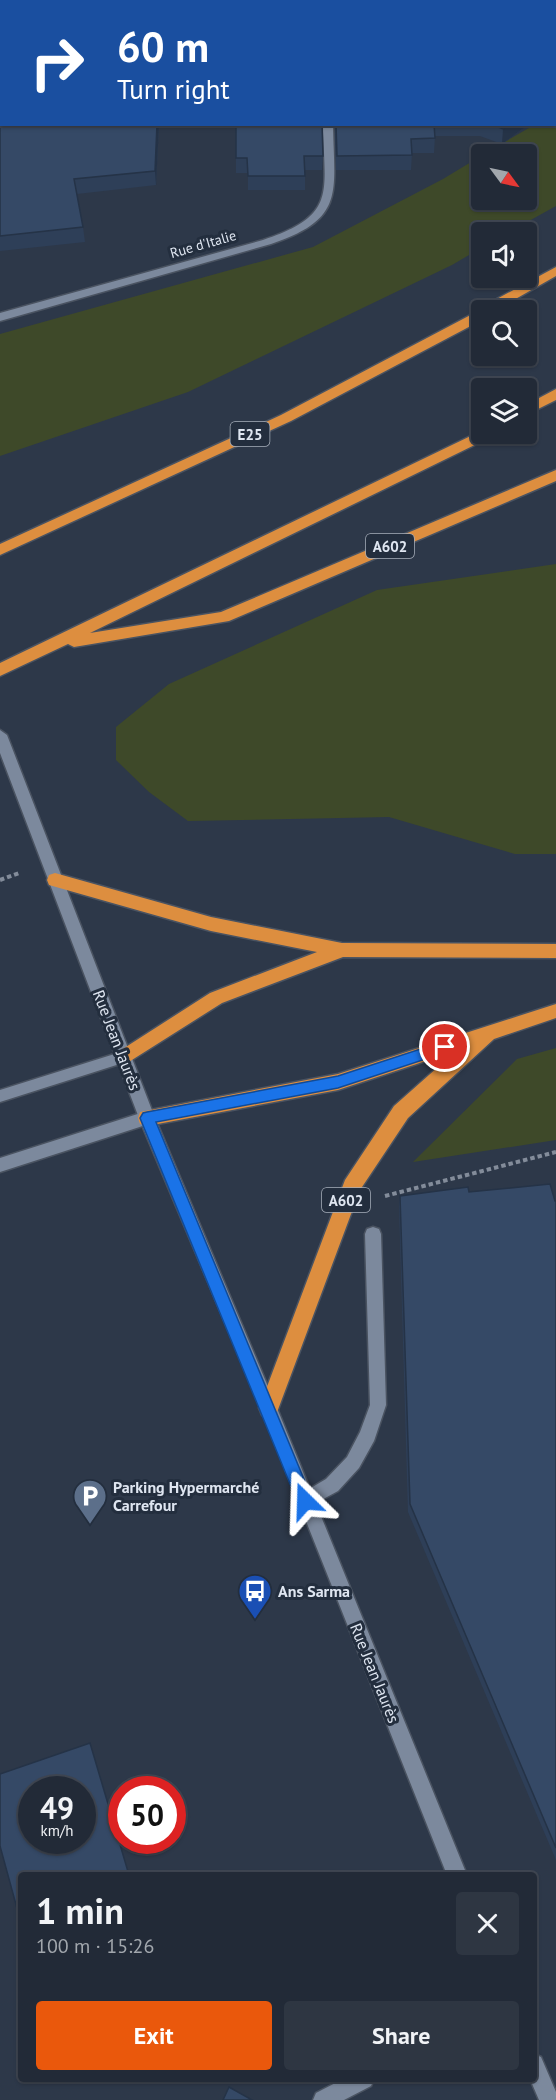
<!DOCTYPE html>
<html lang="en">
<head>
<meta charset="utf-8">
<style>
  :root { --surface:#222a37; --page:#2e3642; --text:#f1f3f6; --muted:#a2a7ad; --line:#3f4652; --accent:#ea580c }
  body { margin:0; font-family:"PT Sans",sans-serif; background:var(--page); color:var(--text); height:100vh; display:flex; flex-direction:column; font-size:22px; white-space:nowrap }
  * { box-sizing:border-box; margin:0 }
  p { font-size:20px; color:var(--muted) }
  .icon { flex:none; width:33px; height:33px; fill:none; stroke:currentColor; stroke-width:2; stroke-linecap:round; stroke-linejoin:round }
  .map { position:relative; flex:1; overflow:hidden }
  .drawer { position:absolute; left:18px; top:1872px; width:519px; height:210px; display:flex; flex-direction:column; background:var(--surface); border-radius:6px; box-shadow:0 2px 4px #0004,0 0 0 2px var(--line) }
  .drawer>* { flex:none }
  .top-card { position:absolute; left:0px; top:0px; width:556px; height:126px; box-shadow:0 2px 4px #0004,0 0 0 2px var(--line); background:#1a4fa0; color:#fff; overflow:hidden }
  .needle { width:39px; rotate:123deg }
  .fabs { position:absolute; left:471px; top:144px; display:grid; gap:12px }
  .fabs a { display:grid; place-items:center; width:66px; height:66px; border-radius:6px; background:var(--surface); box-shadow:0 2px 4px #0004,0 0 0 2px var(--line); font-size:30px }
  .speed { position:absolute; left:18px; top:1776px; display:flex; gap:12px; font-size:30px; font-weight:700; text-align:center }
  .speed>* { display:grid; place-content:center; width:78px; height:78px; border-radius:50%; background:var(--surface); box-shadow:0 2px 4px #0004,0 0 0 2px var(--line); line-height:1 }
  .speed small { font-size:15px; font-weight:400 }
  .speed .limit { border:9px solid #d22; background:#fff; color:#111 }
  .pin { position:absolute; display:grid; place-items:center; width:51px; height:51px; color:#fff; margin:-26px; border:3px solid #fff; border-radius:50%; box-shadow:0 2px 6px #0007 }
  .me { position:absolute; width:66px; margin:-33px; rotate:338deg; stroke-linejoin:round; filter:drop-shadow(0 0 4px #0008) }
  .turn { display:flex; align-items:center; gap:21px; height:126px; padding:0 18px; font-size:27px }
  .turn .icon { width:78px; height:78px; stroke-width:2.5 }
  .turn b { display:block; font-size:42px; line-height:51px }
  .round { display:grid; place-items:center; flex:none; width:63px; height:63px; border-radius:6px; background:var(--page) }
  .summary { display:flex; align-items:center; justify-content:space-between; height:102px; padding:0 18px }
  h1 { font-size:36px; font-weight:700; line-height:45px }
  .action { display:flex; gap:12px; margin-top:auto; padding:12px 18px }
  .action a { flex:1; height:69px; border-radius:6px; background:var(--accent); color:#fff; font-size:24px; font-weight:700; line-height:69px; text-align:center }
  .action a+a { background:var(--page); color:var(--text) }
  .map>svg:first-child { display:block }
</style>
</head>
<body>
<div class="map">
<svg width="556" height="2100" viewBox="0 0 556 2100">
  <rect width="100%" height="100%" fill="#2d3849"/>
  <g fill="#3e4929">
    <polygon points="556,111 556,206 509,232 482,232 481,248 452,265 188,392 0,456 0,334 313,247 443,179 481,156 482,200 526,200 526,154 484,154 534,125 555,124"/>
    <polygon points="556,564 556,854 515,854 389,817 188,821 149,792 116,760 116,727 169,684 377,590"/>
    <polygon points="556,1048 556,1140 413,1162 517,1059"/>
  </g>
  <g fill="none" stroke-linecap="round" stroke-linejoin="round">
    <g stroke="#4a5361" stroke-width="3">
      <g id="lane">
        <polygon points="124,1051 129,1053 132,1057 129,1061 0,1102 0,1090"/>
        <polygon points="147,1111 152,1113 155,1118 152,1123 0,1172 0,1158"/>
        <polygon points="343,2079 374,2079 371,2086 344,2100 313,2100 316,2093"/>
      </g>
    </g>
    <g stroke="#4a5361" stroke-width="3">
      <g id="street">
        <path d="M323,124H333C334,193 346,219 271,244L0,321V313L263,240C338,215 324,193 323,124Z"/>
        <polygon points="373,1227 379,1229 381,1234 386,1405 374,1441 359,1468 338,1491 305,1509 299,1507 296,1501 299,1495 326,1479 347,1457 360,1432 370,1405 365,1234 367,1229"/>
      </g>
    </g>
    <g stroke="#4a5361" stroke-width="3">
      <g id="secondary">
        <polygon points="0,730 7,735 155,1118 277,1408 467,1875 447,1875 261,1408 139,1118 0,753"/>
        <polygon points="534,2054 541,2057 556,2092 556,2100 539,2100 530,2079 534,2079"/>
      </g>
    </g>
    <g stroke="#4a5361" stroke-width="3">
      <g id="highway">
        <polygon points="556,267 556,276 496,310 482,310 482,320 291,421 0,555 0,544 281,415 480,310 482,307"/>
        <polygon points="556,389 556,400 526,415 526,405"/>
        <polygon points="481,431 482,434 493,434 491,437 90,633 221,612 556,470 556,481 229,621 74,647 68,644 0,676 0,663"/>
        <polygon points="55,873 211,917 342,943 556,944 556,958 343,957 222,1003 124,1065 118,1062 115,1057 118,1052 210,993 317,952 211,931 49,885 47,880 49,875"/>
        <polygon points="556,1004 556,1018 494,1039 408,1118 360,1190 276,1415 269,1418 262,1415 259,1408 345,1180 394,1106 456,1051 338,1090 147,1126 140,1124 138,1118 140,1112 338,1074"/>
      </g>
    </g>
    <g stroke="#838c9a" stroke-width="4" stroke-dasharray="4.5 3" stroke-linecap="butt">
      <polyline points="0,880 19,873"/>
      <polyline points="385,1196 556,1152"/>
    </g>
    <use href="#lane" fill="#7c899d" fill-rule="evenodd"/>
    <use href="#street" fill="#7c899d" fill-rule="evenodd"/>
    <use href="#secondary" fill="#7c899d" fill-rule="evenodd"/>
    <use href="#highway" fill="#dd8e3f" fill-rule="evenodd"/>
  </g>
  <g fill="#2e3f58">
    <polygon points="0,0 7,0 7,2 2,2 2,124 159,124 156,185 77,194 83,227 85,242 0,251"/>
    <polygon points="236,124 323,156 322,170 305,170 305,190 248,190 248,173 236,173"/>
    <polygon points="335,124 529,124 502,144 480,136 435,136 434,153 412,153 411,170 336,170"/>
    <polygon points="469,1192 556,1201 556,1860 408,1512 399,1206 400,1196"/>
  </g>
  <g fill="#253347">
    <polygon points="556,92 556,105 555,106 555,93"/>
    <polygon points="157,124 159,124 156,185 155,171"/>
    <polygon points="510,124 529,124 502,144 503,129"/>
  </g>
  <g fill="#354966" stroke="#253347" stroke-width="1.5" fill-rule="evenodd">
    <polygon points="0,0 4,0 4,2 2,2 2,124 157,124 155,171 74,179 83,227 0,236"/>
    <rect x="164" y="0" width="317" height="2"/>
    <polygon points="555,77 556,77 556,92 555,93"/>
    <polygon points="236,124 322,124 323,156 304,156 305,176 248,176 247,158 236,158"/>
    <polygon points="336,124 434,124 435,138 411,139 412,155 337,156"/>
    <polygon points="491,124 510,124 503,129"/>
    <polygon points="550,1184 555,1201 556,1201 556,1848 410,1504 400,1196 468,1187 469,1192"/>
    <path d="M90,1743L129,1875H21V1923L0,1846V1774ZM32,1790H82V1840H32Z"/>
    <polygon points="229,2087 252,2100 223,2100"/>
  </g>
  <polygon fill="#1a73e8" stroke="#114b97" stroke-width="1.5" points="445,1041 450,1043 452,1047 450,1051 338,1088 156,1122 313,1501 311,1506 305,1509 300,1506 297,1501 140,1118 143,1113 147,1112 338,1076"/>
  <defs>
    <g id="parking-pin" transform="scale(1.725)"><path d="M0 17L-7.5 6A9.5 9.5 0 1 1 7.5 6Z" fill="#5c6f8a" stroke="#232e3e"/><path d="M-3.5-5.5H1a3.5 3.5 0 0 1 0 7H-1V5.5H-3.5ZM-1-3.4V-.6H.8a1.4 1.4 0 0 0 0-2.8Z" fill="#fff"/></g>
    <g id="bus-pin" transform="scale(1.725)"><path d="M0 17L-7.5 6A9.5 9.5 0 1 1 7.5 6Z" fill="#1a4fb4" stroke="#232e3e"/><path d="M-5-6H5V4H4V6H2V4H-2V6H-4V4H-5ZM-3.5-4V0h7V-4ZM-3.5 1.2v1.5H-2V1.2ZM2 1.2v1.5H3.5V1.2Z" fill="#fff"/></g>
  </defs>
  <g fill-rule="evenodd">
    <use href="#parking-pin" x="90" y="1496"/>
    <use href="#bus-pin" x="255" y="1591"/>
  </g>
  <g text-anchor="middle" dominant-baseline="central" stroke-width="6" stroke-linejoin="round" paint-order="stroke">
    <g font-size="14" fill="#dfe6f1" stroke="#232e3e">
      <text transform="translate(203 244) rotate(-16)">Rue d'Italie</text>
    </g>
    <g fill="#232e3e" stroke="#a7afbb" stroke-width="1.5">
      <rect x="230.5" y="422" width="39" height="24" rx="4.5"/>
      <rect x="366" y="534" width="48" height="24" rx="4.5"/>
      <rect x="322" y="1188" width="48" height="24" rx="4.5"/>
    </g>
    <g font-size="15" font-weight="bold" fill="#dfe6f1">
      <text x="250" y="434">E25</text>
      <text x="390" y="546">A602</text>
      <text x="346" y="1200">A602</text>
    </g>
    <g font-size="16" fill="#dfe6f1" stroke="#232e3e">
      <text transform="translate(117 1040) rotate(69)">Rue Jean Jaurès</text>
      <text transform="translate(375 1673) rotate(68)">Rue Jean Jaurès</text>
    </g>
    <g font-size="16" font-weight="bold" fill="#dfe6f1" stroke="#232e3e" text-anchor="start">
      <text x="113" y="1487">Parking Hypermarché<tspan x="113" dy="18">Carrefour</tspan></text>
      <text x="278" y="1591">Ans Sarma</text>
    </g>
  </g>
</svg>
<div class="fabs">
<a><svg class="needle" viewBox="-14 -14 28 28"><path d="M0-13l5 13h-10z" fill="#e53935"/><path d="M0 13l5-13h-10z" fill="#a2a7ad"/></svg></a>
<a><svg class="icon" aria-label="sound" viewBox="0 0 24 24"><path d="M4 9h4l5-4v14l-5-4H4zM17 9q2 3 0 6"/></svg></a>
<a><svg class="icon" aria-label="search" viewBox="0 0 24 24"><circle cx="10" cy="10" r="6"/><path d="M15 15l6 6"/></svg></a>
<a><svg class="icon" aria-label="layers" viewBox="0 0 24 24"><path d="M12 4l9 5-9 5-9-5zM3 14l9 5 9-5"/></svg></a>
</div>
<div class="speed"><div>49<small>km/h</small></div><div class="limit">50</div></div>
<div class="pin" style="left:445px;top:1047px;background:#d93025"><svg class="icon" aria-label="arrive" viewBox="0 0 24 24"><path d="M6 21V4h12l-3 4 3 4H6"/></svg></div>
<svg class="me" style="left:305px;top:1501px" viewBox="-20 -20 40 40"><path d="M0-17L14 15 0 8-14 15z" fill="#1a73e8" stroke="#fff" stroke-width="4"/></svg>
<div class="top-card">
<div class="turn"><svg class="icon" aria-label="right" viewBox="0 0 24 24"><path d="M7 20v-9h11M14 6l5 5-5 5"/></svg><div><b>60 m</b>Turn right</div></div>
</div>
<section class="drawer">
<div class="summary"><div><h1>1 min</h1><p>100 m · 15:26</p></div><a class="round"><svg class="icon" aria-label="close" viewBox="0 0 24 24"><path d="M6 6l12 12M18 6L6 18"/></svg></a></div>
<div class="action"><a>Exit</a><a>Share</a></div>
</section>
</div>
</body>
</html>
